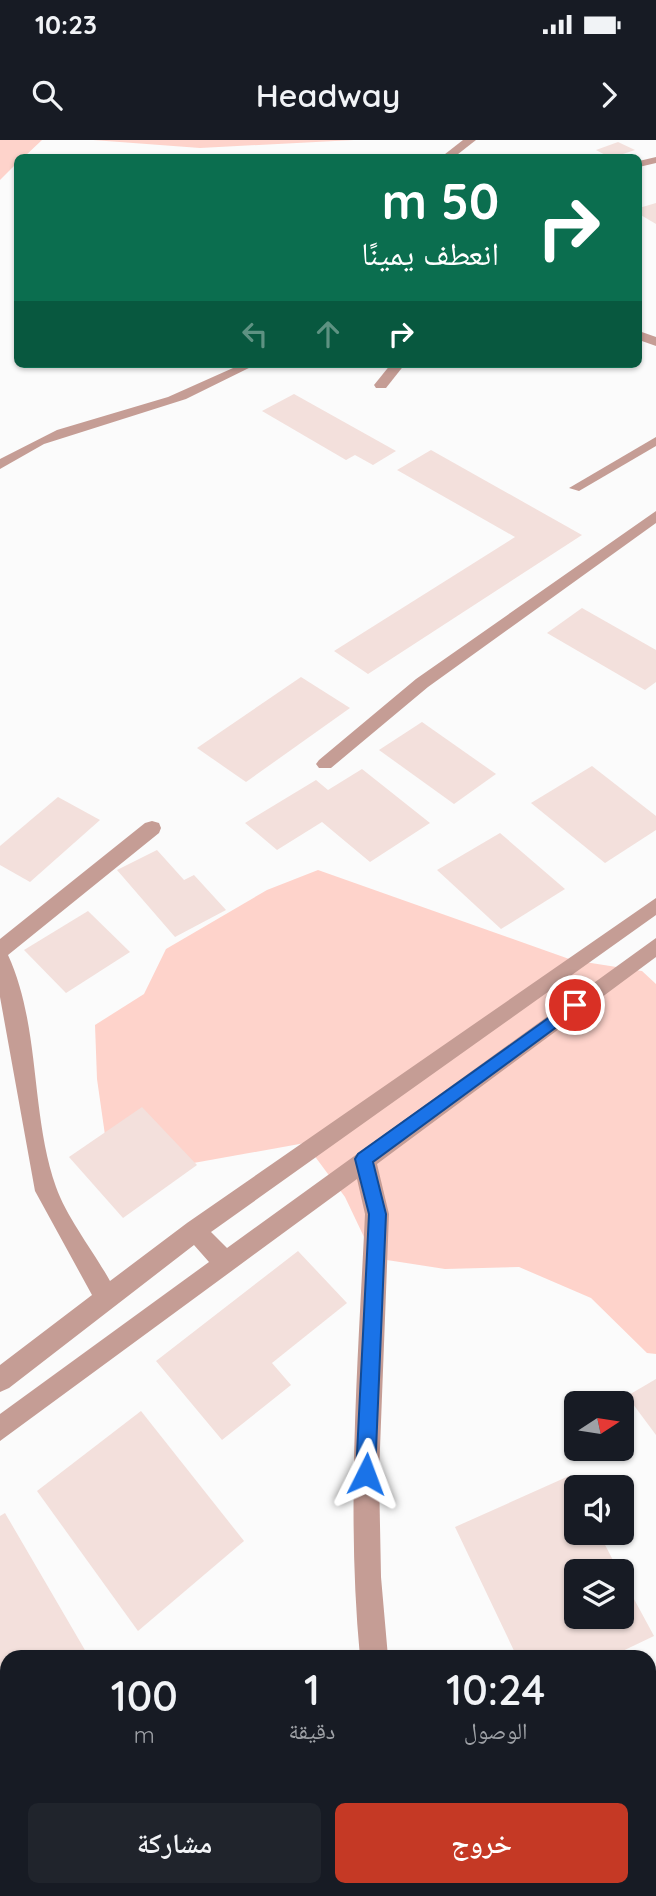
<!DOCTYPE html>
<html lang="ar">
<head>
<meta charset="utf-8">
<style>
  :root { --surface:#171b24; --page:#20242c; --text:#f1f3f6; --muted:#9ea1a6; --accent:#c53925 }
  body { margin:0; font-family:Quicksand,"Noto Naskh Arabic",sans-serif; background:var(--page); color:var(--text); direction:rtl; height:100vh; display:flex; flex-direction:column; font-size:26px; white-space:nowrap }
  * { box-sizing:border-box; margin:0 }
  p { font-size:23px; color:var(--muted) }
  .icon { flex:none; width:38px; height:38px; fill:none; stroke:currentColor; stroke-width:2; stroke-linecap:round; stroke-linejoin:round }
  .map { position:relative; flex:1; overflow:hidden; direction:ltr }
  .drawer { position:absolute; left:0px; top:1510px; width:656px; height:247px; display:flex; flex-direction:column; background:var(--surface); border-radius:21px 21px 0 0; box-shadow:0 2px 5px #0004; direction:rtl }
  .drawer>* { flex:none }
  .guide { position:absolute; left:14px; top:14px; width:628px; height:214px; border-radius:10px; box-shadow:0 2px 5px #0004; direction:rtl; background:#0b6e4f; color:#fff; overflow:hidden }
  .needle { width:46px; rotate:78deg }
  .controls { position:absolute; left:564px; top:1251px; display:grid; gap:14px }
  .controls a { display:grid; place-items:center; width:70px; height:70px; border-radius:10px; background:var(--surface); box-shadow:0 2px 5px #0004; font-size:35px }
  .pin { position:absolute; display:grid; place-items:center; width:60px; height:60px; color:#fff; margin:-30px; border:4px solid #fff; border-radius:50%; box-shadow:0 2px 7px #0007 }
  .me { position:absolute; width:77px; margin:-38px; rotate:3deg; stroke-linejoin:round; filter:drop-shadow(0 0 5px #0008) }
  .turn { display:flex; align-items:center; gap:24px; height:147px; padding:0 28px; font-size:32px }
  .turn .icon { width:91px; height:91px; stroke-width:2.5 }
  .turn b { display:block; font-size:49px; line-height:60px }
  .lanes { display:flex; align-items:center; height:66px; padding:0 28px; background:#0003; justify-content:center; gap:35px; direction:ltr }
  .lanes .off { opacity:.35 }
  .eta { display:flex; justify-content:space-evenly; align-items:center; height:119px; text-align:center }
  .eta b { font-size:42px; font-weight:600; line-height:49px }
  .cta { display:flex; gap:14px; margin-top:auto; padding:14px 28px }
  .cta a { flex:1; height:80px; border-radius:10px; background:var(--accent); color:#fff; font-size:28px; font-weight:600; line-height:80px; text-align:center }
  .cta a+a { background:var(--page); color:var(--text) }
  .status { display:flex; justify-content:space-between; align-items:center; height:49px; padding:0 35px; background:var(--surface); direction:ltr }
  .status svg { height:19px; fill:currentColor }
  header { display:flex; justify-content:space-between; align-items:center; height:91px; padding:0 28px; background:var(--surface); font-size:32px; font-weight:600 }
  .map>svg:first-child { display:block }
</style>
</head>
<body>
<div class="status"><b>10:23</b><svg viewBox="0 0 49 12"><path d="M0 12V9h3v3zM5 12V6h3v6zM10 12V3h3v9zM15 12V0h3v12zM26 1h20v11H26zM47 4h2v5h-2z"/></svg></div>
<header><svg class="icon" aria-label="forward" viewBox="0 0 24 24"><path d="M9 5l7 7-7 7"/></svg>Headway<svg class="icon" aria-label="search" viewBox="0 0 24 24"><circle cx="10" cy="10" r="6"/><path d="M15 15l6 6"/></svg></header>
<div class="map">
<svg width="656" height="1756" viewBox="0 0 656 1756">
  <rect width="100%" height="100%" fill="#fbfbfb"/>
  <g fill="#fed3cb">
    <polygon points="0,0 42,0 24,17 18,18 17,23 0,40"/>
    <polygon points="93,0 354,0 200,8"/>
    <polygon points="318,730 572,820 642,831 656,844 656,1214 647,1213 591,1158 519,1127 445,1129 374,1118 345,1057 305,1003 149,1031 105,995 97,939 95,885 144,854 166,809 267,750"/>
  </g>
  <g fill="#f3e0dc">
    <polygon points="618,2 635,10 611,18 596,10"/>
    <polygon points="656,63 656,84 639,74 639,68"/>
    <polygon points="294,254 396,311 373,325 355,315 346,320 262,271"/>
    <polygon points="431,310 582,395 368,534 334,511 515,397 397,330"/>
    <polygon points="582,468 656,510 656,542 645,550 547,493"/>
    <polygon points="301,537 350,568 246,642 197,608"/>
    <polygon points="422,582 496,634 454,664 379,610"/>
    <polygon points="592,626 656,676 656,690 605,723 531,663"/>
    <polygon points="362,629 430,683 370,722 322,682 277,710 245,683 316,640 328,650"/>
    <polygon points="58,657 100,680 30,742 0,725 0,706"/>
    <polygon points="500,693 565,749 501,789 437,730"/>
    <polygon points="157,710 184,740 194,735 226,770 175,797 117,730"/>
    <polygon points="88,771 130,812 66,853 24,810"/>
    <polygon points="142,967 197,1025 123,1078 69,1017"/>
    <polygon points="298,1111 347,1163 272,1223 291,1245 222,1300 156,1221"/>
    <polygon points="656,1239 656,1295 627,1256"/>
    <polygon points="141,1271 244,1401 138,1491 37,1351"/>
    <polygon points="569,1336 576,1350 576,1393 599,1393 619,1432 576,1432 576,1477 621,1477 621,1435 654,1496 610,1517 517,1517 455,1387"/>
    <polygon points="5,1373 89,1517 7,1517 7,1583 0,1588 0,1376"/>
  </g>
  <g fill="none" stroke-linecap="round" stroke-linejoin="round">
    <g fill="#c59d95" fill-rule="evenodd">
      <polygon points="242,224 257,224 186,259 44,304 0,329 0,319 57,290 168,257"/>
      <polygon points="656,297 656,306 579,351 569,348"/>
    </g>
    <g fill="#c59d95" fill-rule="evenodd">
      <polygon points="463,0 476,0 453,18 440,18"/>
      <polygon points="656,17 656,23 639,27 639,21"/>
      <polygon points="639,191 656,197 656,206 639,200"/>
      <polygon points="391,224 405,224 386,248 376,248 374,245"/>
      <polygon points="656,371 656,383 428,547 331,628 319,628 316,624 319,620 416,539"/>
      <path d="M152,681L159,683L161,688L159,693L8,815C41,887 30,973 56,1047C67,1078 94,1112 110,1141L187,1083L656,758V775L211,1092L227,1108L656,798V817L377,1024L389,1074L379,1334L381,1437L388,1517H360C346,1370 358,1222 365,1074L357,1039L0,1301V1274L209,1122L194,1105L9,1248L0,1252V1225L92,1155L35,1051L0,857V799L145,683Z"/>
      <polygon points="361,1750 391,1750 389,1756 359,1756"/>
    </g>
  </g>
  <polygon fill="#1a73e8" stroke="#114b97" stroke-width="2" points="575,859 581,861 581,869 373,1022 386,1074 375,1334 373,1341 366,1344 359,1341 356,1334 369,1074 355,1019 358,1014"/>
</svg>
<div class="controls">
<a><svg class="needle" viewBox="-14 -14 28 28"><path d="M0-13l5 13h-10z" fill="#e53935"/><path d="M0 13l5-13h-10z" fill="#9ea1a6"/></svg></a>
<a><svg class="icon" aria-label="sound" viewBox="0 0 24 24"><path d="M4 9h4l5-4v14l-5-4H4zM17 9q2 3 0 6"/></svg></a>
<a><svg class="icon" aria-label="layers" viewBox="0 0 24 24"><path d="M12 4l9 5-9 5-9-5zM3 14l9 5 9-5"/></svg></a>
</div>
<div class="pin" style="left:575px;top:865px;background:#d93025"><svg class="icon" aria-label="arrive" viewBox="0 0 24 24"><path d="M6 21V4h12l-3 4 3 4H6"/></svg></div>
<svg class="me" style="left:366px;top:1334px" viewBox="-20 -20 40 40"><path d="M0-17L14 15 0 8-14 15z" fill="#1a73e8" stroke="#fff" stroke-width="4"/></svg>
<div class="guide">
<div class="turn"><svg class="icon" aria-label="right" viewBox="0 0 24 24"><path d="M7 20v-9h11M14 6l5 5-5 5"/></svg><div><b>50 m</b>انعطف يمينًا</div></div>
<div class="lanes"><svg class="icon off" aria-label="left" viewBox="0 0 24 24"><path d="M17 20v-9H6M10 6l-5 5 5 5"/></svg><svg class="icon off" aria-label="ahead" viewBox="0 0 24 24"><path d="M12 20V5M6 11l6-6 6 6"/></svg><svg class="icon" aria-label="right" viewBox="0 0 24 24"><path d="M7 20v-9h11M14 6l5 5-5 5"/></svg></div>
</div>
<section class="drawer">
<div class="eta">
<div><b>10:24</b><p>الوصول</p></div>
<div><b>1</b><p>دقيقة</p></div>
<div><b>100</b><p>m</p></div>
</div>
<div class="cta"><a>خروج</a><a>مشاركة</a></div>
</section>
</div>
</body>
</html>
